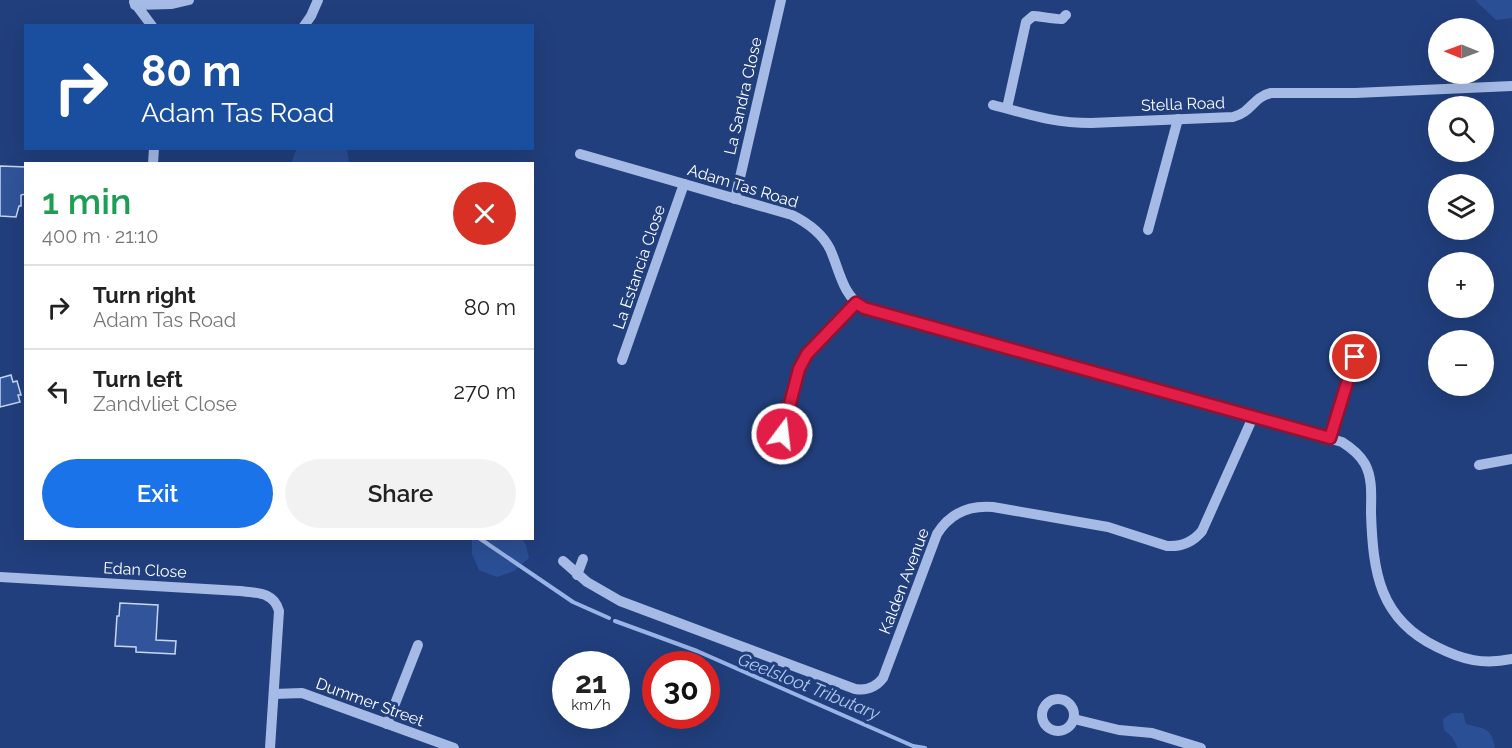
<!DOCTYPE html>
<html lang="en">
<head>
<meta charset="utf-8">
<style>
  :root { --surface:#fff; --page:#f2f2f2; --text:#222; --muted:#767676; --line:#e0e0e0; --accent:#1a73e8 }
  body { margin:0; font-family:Raleway,sans-serif; background:var(--page); color:var(--text); height:100vh; display:flex; flex-direction:column; font-size:22px; white-space:nowrap }
  * { box-sizing:border-box; margin:0 }
  p { font-size:20px; color:var(--muted) }
  .icon { flex:none; width:33px; height:33px; fill:none; stroke:currentColor; stroke-width:2; stroke-linecap:round; stroke-linejoin:round }
  .map { position:relative; flex:1; overflow:hidden }
  .side { position:absolute; left:24px; top:162px; width:510px; height:378px; display:flex; flex-direction:column; background:var(--surface); border-radius:0px; box-shadow:0 6px 24px #0002 }
  .side>* { flex:none }
  .banner { position:absolute; left:24px; top:24px; width:510px; height:126px; border-radius:0px; box-shadow:0 6px 24px #0002; background:#1a4fa0; color:#fff; overflow:hidden }
  .needle { width:39px; rotate:271deg }
  .tools { position:absolute; left:1428px; top:18px; display:grid; gap:12px }
  .tools a { display:grid; place-items:center; width:66px; height:66px; border-radius:50%; background:var(--surface); box-shadow:0 6px 24px #0002; font-size:30px }
  .speed { position:absolute; left:552px; top:651px; display:flex; gap:12px; font-size:30px; font-weight:700; text-align:center }
  .speed>* { display:grid; place-content:center; width:78px; height:78px; border-radius:50%; background:var(--surface); box-shadow:0 6px 24px #0002; line-height:1 }
  .speed small { font-size:15px; font-weight:400 }
  .speed .limit { border:9px solid #d22; background:#fff; color:#111 }
  .pin { position:absolute; display:grid; place-items:center; width:51px; height:51px; color:#fff; margin:-26px; border:3px solid #fff; border-radius:50%; box-shadow:0 2px 6px #0007 }
  .me { position:absolute; width:66px; margin:-33px; rotate:15deg; stroke-linejoin:round; filter:drop-shadow(0 0 4px #0008) }
  .turn { display:flex; align-items:center; gap:21px; height:126px; padding:0 18px; font-size:27px }
  .turn .icon { width:78px; height:78px; stroke-width:2.5 }
  .turn b { display:block; font-size:42px; line-height:51px }
  .round { display:grid; place-items:center; flex:none; width:63px; height:63px; border-radius:32px; background:var(--page) }
  .summary { display:flex; align-items:center; justify-content:space-between; height:102px; padding:0 18px }
  h1 { font-size:36px; font-weight:600; line-height:45px; color:#1e9e55 }
  .action { display:flex; gap:12px; margin-top:auto; padding:12px 18px }
  .action a { flex:1; height:69px; border-radius:36px; background:var(--accent); color:#fff; font-size:24px; font-weight:600; line-height:69px; text-align:center }
  .action a+a { background:var(--page); color:var(--text) }
  ul { padding:0; list-style:none }
  li { display:flex; align-items:center; gap:18px; height:84px; padding:0 18px; border-top:2px solid var(--line) }
  li div { flex:1 }
  li b { display:block; font-size:22px }
  li em { font-style:normal }
  .map>svg:first-child { display:block }
</style>
</head>
<body>
<div class="map">
<svg width="1512" height="748" viewBox="0 0 1512 748">
  <rect width="100%" height="100%" fill="#213f7d"/>
  <g fill="#2b4f95">
    <polygon points="1475,0 1512,0 1512,18 1496,20"/>
    <polygon points="297,148 347,149 349,163 291,163"/>
    <polygon points="472,539 522,539 526,545 529,558 514,571 497,577 479,570 472,554"/>
    <path d="M1452,713H1463L1466,724C1485,729 1491,727 1495,748H1458L1452,737L1444,730L1443,719Z"/>
  </g>
  <g fill="none" stroke-linecap="round" stroke-linejoin="round">
    <g stroke="#99b4e8" stroke-width="4">
      <polyline points="479,538 573,602 609,618"/>
      <polyline points="615,621 697,651 913,746 925,748"/>
    </g>
  </g>
  <g fill="#31549a" stroke="#c8d7f5" stroke-width="1.5">
    <polygon points="0,166 26,167 26,194 21,195 21,206 19,206 16,217 0,216"/>
    <polygon points="11,375 13,382 17,381 21,395 18,395 20,402 0,407 0,378"/>
    <polygon points="120,603 158,605 156,640 176,641 175,654 136,652 136,647 115,646 117,616 119,616"/>
  </g>
  <g fill="none" stroke-linecap="round" stroke-linejoin="round">
    <g stroke="#a5bbe6" stroke-width="10">
      <polyline points="134,2 152,26"/>
      <polyline points="135,5 172,4 189,0"/>
      <polyline points="304,26 311,16 318,0"/>
      <path d="M993,105C1028,114 1053,123 1091,123L1233,117C1252,112 1253,97 1271,93H1355L1512,86"/>
      <path d="M1007,108L1026,22L1033,16C1038,16 1059,20 1062,19C1064,18 1064,16 1066,15"/>
      <path d="M580,154L792,215C808,223 822,233 830,249C840,271 842,295 864,308L1342,442C1350,447 1360,455 1365,464C1373,479 1371,497 1371,513C1373,572 1379,619 1437,647C1463,660 1483,665 1512,659"/>
      <polyline points="153,164 154,148"/>
      <polyline points="735,199 781,0"/>
      <polyline points="1148,230 1178,119"/>
      <polyline points="622,360 684,184"/>
      <polyline points="781,434 803,361 811,348 856,303"/>
      <polyline points="1330,438 1355,357"/>
      <polyline points="1479,465 1512,459"/>
      <path d="M563,561L587,582L620,601L855,689C867,691 876,687 883,678L937,534C950,513 969,505 993,507L1108,527L1167,546C1182,547 1193,542 1202,531L1253,417"/>
      <polyline points="577,575 583,559"/>
      <path d="M0,577L240,591C257,593 274,592 279,611L270,748"/>
      <polyline points="274,694 302,693 454,748"/>
      <circle cx="1058" cy="715" r="16"/>
      <polyline points="1074,719 1119,730 1152,733 1201,748"/>
      <polyline points="387,724 418,645"/>
    </g>
  </g>
  <g fill="none" stroke-linecap="round" stroke-linejoin="round">
    <g stroke="#92132f" stroke-width="15">
      <polyline id="route" points="782,434 799,369 807,354 856,303 864,308 1330,438 1355,357"/>
    </g>
    <use href="#route" stroke="#e11d48" stroke-width="10"/>
  </g>
  <g text-anchor="middle" dominant-baseline="central" stroke-width="6" stroke-linejoin="round" paint-order="stroke">
    <g font-size="16" fill="#fff" stroke="#213f7d">
      <text transform="translate(743 96) rotate(-77)">La Sandra Close</text>
      <text transform="translate(1183 104) rotate(-2)">Stella Road</text>
      <text transform="translate(743 186) rotate(17)">Adam Tas Road</text>
      <text transform="translate(639 267) rotate(-71)">La Estancia Close</text>
      <text transform="translate(145 570) rotate(3)">Edan Close</text>
      <text transform="translate(904 581) rotate(-69)">Kalden Avenue</text>
      <text transform="translate(370 702) rotate(20)">Dummer Street</text>
    </g>
    <g font-size="18" font-style="italic" fill="#b0c5ee" stroke="#213f7d">
      <text transform="translate(809 686) rotate(22)">Geelsloot Tributary</text>
    </g>
  </g>
</svg>
<div class="tools">
<a><svg class="needle" viewBox="-14 -14 28 28"><path d="M0-13l5 13h-10z" fill="#e53935"/><path d="M0 13l5-13h-10z" fill="#767676"/></svg></a>
<a><svg class="icon" aria-label="search" viewBox="0 0 24 24"><circle cx="10" cy="10" r="6"/><path d="M15 15l6 6"/></svg></a>
<a><svg class="icon" aria-label="layers" viewBox="0 0 24 24"><path d="M12 4l9 5-9 5-9-5zM3 14l9 5 9-5"/></svg></a>
<a>+</a>
<a>−</a>
</div>
<div class="speed"><div>21<small>km/h</small></div><div class="limit">30</div></div>
<div class="pin" style="left:1355px;top:357px;background:#d93025"><svg class="icon" aria-label="arrive" viewBox="0 0 24 24"><path d="M6 21V4h12l-3 4 3 4H6"/></svg></div>
<svg class="me" style="left:782px;top:434px" viewBox="-20 -20 40 40"><circle r="17" fill="#e11d48" stroke="#fff" stroke-width="3"/><path d="M0-11L8 9 0 5-8 9z" fill="#fff"/></svg>
<div class="banner">
<div class="turn"><svg class="icon" aria-label="right" viewBox="0 0 24 24"><path d="M7 20v-9h11M14 6l5 5-5 5"/></svg><div><b>80 m</b>Adam Tas Road</div></div>
</div>
<section class="side">
<div class="summary"><div><h1>1 min</h1><p>400 m · 21:10</p></div><a class="round" style="background:#d93025;color:#fff"><svg class="icon" aria-label="close" viewBox="0 0 24 24"><path d="M6 6l12 12M18 6L6 18"/></svg></a></div>
<ul>
<li><svg class="icon" aria-label="right" viewBox="0 0 24 24"><path d="M7 20v-9h11M14 6l5 5-5 5"/></svg><div><b>Turn right</b><p>Adam Tas Road</p></div><em>80 m</em></li>
<li><svg class="icon" aria-label="left" viewBox="0 0 24 24"><path d="M17 20v-9H6M10 6l-5 5 5 5"/></svg><div><b>Turn left</b><p>Zandvliet Close</p></div><em>270 m</em></li>
</ul>
<div class="action"><a>Exit</a><a>Share</a></div>
</section>
</div>
</body>
</html>
